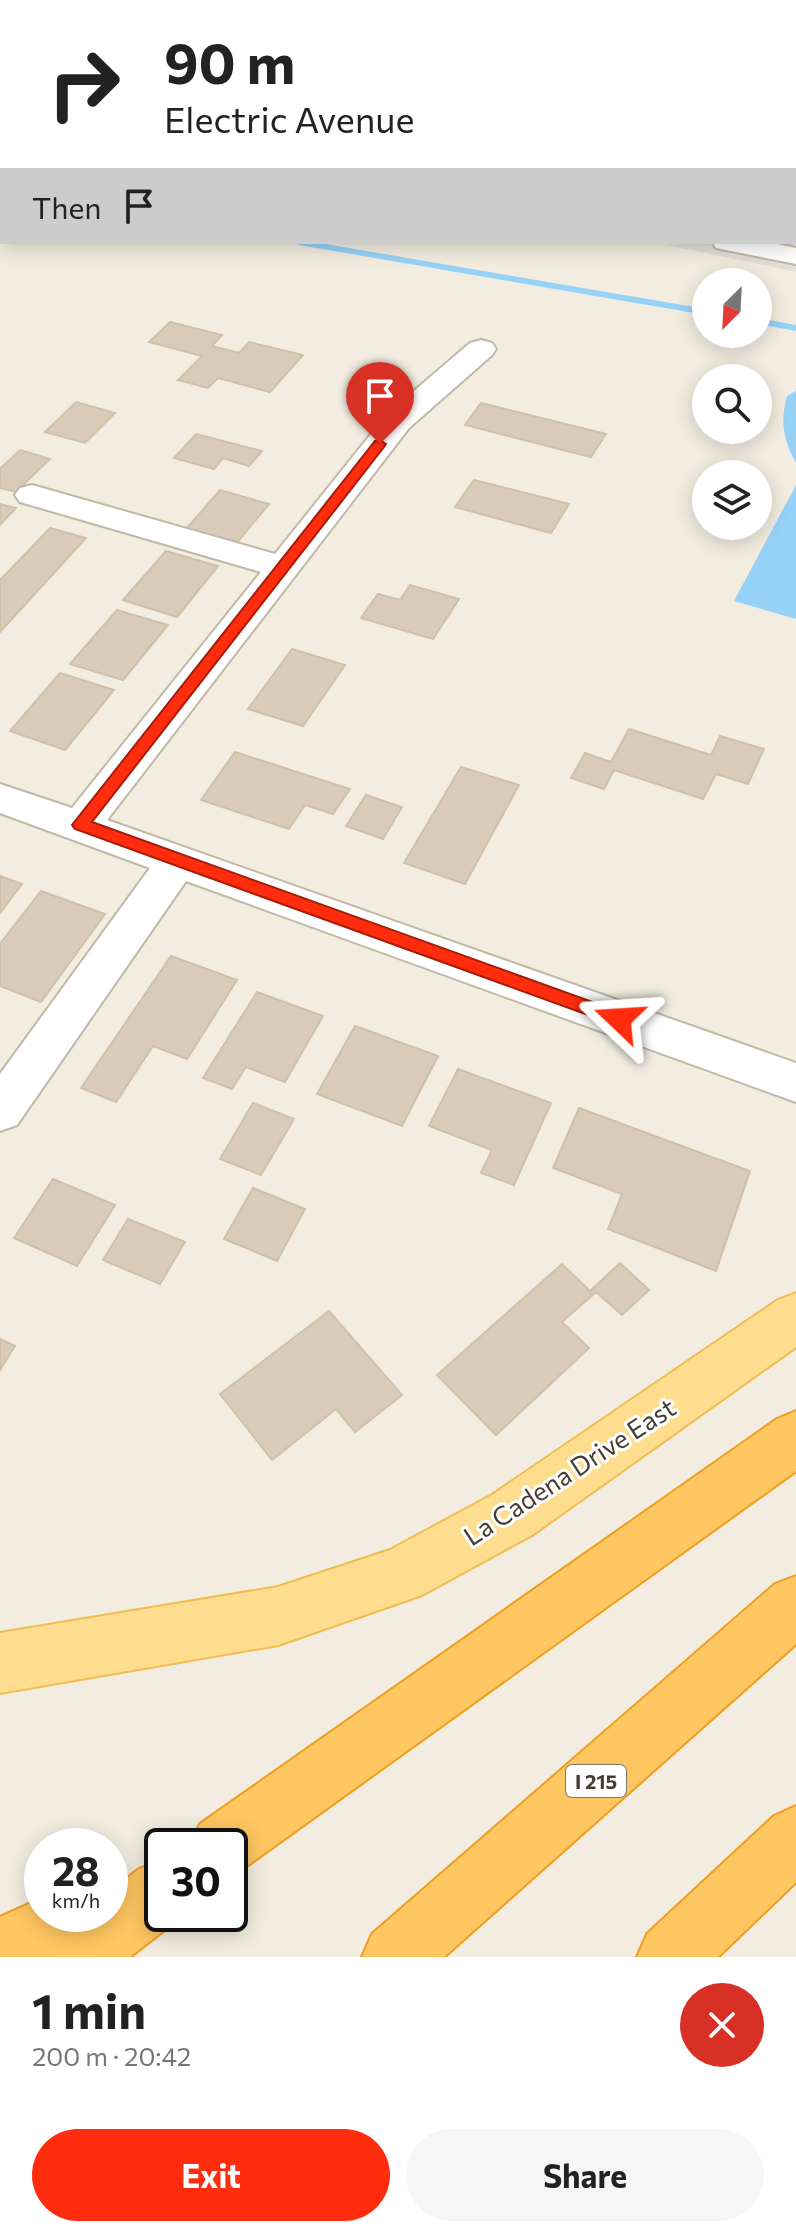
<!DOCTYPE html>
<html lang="en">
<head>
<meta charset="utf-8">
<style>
  :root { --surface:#fff; --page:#f6f6f6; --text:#222; --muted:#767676; --accent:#ff2c0d }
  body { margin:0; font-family:Commissioner,sans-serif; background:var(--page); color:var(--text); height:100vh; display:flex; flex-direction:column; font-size:30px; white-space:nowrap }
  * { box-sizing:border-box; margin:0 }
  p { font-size:26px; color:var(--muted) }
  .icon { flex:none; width:44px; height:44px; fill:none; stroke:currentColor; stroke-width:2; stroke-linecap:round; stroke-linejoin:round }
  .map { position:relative; height:1957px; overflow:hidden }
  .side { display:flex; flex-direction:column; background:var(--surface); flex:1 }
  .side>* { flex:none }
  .top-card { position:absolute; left:0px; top:0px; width:796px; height:244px; box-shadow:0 4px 20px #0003; background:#fff; color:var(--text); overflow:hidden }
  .needle { width:52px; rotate:204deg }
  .fabs { position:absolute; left:692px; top:268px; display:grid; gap:16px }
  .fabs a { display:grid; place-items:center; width:80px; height:80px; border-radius:50%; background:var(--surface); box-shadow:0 4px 20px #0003; font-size:40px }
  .speed { position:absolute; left:24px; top:1828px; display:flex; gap:16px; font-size:40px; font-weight:700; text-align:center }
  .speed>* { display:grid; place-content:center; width:104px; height:104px; border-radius:50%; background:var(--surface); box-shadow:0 4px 20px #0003; line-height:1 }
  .speed small { font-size:20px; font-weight:400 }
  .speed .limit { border:4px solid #111; border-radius:12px; background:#fff; color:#111 }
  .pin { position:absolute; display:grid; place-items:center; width:68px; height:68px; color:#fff; margin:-82px -34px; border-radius:50% 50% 50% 0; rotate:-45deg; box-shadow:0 0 8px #0007 }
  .pin .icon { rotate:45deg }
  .me { position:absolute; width:88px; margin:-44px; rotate:290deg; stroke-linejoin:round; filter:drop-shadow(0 0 6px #0008) }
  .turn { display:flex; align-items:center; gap:28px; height:168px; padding:0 32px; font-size:36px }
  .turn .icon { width:104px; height:104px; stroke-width:2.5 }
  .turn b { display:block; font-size:56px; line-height:68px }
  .then { display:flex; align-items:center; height:76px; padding:0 32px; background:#0003; gap:16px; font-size:30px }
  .round { display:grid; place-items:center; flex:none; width:84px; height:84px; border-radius:42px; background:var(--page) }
  .summary { display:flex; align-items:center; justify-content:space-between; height:136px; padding:0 32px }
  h1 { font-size:48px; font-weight:700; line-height:60px }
  .button { display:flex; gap:16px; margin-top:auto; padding:16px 32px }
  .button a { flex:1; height:92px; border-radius:48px; background:var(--accent); color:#fff; font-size:32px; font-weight:700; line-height:92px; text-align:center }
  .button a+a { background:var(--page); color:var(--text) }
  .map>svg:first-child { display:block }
</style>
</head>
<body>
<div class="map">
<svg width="796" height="1957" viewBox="0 0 796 1957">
  <rect width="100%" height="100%" fill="#f3ede1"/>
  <polygon fill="#e4ded7" points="794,167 796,272 654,242 794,242"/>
  <g fill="#96d2f8">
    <path d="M796,391V463C783,440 780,421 787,396Z"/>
    <polygon points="796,485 796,619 734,601"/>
  </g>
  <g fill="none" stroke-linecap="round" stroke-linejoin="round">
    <g fill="#96d2f8" fill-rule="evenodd">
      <polygon points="0,187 2,188 2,194 0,193"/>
      <polygon points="295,242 314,242 706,309 706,315 299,245"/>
      <polygon points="758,318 796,325 796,331 758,324"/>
    </g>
  </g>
  <g fill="#d9cbb9" stroke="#d1c0a8" stroke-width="2">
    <polygon points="64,0 169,0 61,2"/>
    <polygon points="345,0 428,0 426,2"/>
    <polygon points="170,322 222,335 212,346 239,353 249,342 303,355 270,392 218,378 208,388 178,380 202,356 149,342"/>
    <polygon points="76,402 115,413 85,443 45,432"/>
    <polygon points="481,403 606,434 591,457 465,425"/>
    <polygon points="196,434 262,451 249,466 223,458 214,469 174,458"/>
    <polygon points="20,450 50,459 16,492 0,488 0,469"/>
    <polygon points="474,480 569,504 551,533 455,507"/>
    <polygon points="220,490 269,504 231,550 180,536"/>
    <polygon points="0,504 16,508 0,525"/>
    <polygon points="50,528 86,538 0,632 0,580"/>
    <polygon points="166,551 218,566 177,617 123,600"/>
    <polygon points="410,585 459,599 433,639 361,618 378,594 400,600"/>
    <polygon points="117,610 168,625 123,680 70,664"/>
    <polygon points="292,649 345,665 303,726 248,709"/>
    <polygon points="60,673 114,690 65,750 10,731"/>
    <polygon points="629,729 711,755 720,736 764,749 748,784 716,774 703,799 614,770 604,789 571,778 585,753 611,762"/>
    <polygon points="235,752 350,789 333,814 305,805 289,829 201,800"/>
    <polygon points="461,767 519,785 465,884 404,863"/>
    <polygon points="366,795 402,807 383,839 346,826"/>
    <polygon points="0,876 22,884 0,913"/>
    <polygon points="41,891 105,914 41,1002 0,986 0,944"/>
    <polygon points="171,956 237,980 187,1059 153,1046 116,1102 81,1088"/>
    <polygon points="257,992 323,1016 285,1082 246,1067 232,1089 203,1078"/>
    <polygon points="355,1026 438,1056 402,1126 317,1094"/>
    <polygon points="458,1069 551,1103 514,1185 481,1173 492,1150 429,1126"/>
    <polygon points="253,1103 294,1119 261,1175 220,1159"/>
    <polygon points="579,1108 750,1171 716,1271 608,1229 622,1194 553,1168"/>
    <polygon points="53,1179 115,1205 77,1266 14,1238"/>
    <polygon points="253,1188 305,1209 277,1261 224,1239"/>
    <polygon points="128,1219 185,1242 160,1284 103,1260"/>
    <polygon points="620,1263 649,1290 622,1315 596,1292 562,1322 589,1348 496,1435 437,1375 562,1264 590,1291"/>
    <polygon points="329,1311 402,1395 355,1432 336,1409 272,1460 220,1394"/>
    <polygon points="0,1339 15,1346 0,1370"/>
  </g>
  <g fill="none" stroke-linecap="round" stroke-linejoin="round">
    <g stroke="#c2b8a6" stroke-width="4">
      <g id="minor">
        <polygon points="28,0 52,0 27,2"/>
        <polygon points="460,0 483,0 459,2"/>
        <polygon points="562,0 595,0 596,2 563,2"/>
        <polygon points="767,0 790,0 766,2"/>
        <polygon points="0,9 2,10 2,24 0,23"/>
        <polygon points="794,137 796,138 796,154 794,153"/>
        <rect x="794" y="169" width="2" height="16"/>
        <polygon points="712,242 768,242 796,248 796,264 716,248"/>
        <polygon points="481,340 492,343 496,349 492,355 409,428 107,820 796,1063 796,1102 186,881 17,1125 0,1131 0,1074 150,868 0,813 0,784 72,808 261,572 20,502 15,495 20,488 32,485 275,554 387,414 470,343"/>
      </g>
    </g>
    <g stroke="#f0bd52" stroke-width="4">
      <polygon id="major" points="796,1293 796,1347 532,1535 422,1595 278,1645 0,1693 0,1633 278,1587 390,1550 492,1495 778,1300"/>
    </g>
    <g stroke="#ee9e20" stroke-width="4">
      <g id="highway">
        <polygon points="796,1411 796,1471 244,1868 230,1874 230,1846 190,1846 200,1824 777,1419"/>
        <polygon points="796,1576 796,1644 444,1957 362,1957 372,1934 775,1584"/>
        <polygon points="796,1806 796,1882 718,1957 637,1957 647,1934 774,1816"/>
        <polygon points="162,1860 162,1914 185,1914 130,1957 0,1957 0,1917 42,1898 42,1914 110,1914 110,1891 139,1869"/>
      </g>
    </g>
    <use href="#minor" fill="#fff" fill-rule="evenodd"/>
    <use href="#major" fill="#ffdd8f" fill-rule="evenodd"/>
    <use href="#highway" fill="#ffc761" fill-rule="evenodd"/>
  </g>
  <polygon fill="#ff2c0d" stroke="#a61d08" stroke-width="2" points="380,440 386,444 384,447 92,822 626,1014 629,1019 626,1024 613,1024 75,829 72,825 375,441"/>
  <g text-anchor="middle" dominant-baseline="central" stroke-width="6" stroke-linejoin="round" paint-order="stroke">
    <rect fill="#fff" stroke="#7d7770" stroke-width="2" x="566" y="1765" width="60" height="32" rx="6"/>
    <g font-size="20" font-weight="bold" fill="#453d32">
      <text x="596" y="1781">I 215</text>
    </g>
    <g font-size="26" fill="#453d32" stroke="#fff">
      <text transform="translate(569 1471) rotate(-33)">La Cadena Drive East</text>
    </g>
  </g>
</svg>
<div class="fabs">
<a><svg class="needle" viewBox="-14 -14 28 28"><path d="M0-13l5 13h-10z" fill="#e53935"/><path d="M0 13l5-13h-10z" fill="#767676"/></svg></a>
<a><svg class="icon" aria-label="search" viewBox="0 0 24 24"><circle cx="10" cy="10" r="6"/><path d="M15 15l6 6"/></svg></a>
<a><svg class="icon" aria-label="layers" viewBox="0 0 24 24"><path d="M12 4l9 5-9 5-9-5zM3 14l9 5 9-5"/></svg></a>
</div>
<div class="speed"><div>28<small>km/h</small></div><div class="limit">30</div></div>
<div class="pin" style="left:380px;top:444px;background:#d93025"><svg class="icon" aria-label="arrive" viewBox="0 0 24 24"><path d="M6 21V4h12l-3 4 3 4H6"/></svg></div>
<svg class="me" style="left:619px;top:1019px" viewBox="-20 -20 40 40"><path d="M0-17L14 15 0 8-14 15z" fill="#ff2c0d" stroke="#fff" stroke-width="4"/></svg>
<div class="top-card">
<div class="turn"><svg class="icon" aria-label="right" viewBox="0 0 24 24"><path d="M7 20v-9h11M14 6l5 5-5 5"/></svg><div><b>90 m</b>Electric Avenue</div></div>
<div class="then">Then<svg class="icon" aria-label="arrive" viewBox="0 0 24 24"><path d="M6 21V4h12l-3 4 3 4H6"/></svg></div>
</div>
</div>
<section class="side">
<div class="summary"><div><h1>1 min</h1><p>200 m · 20:42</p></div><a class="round" style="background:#d93025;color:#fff"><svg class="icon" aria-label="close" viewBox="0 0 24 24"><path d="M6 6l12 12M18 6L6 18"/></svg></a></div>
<div class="button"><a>Exit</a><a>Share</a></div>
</section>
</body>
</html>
